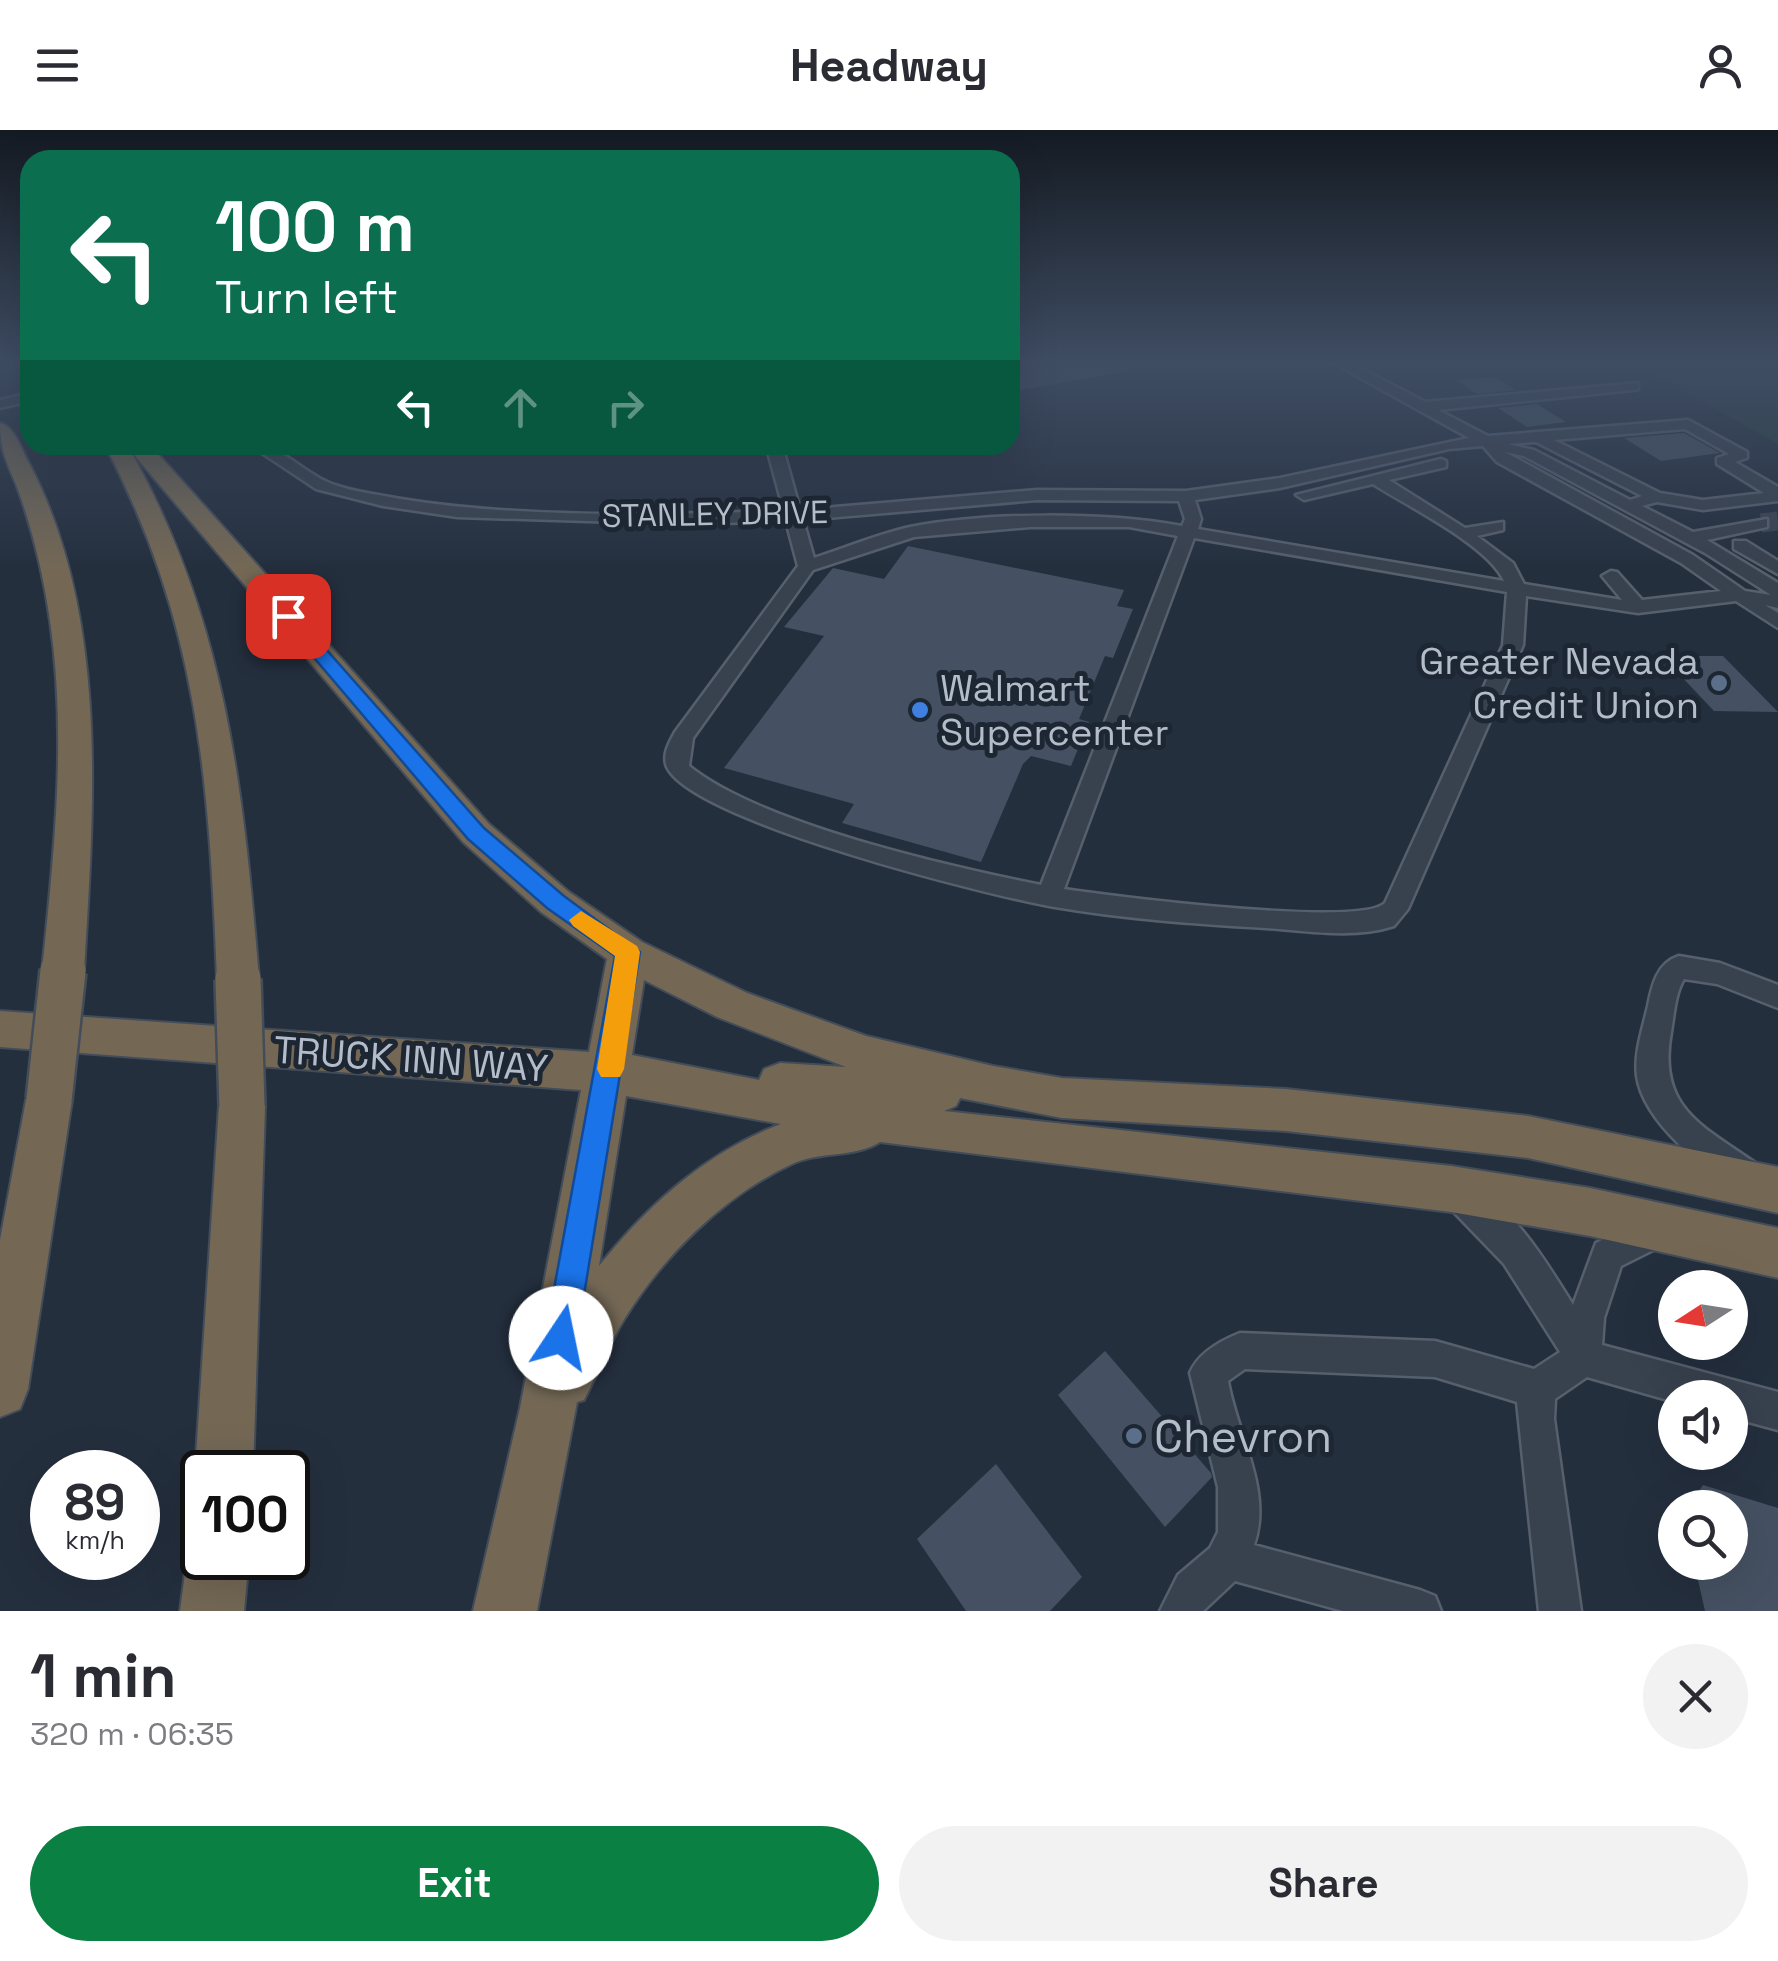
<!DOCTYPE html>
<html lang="en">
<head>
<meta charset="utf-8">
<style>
  :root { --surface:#fff; --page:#f2f2f3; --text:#2b2b33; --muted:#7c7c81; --accent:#0b8043 }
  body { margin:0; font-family:"Space Grotesk",sans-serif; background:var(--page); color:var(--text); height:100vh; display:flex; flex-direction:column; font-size:38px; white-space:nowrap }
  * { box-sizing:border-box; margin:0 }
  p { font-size:32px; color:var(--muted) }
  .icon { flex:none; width:55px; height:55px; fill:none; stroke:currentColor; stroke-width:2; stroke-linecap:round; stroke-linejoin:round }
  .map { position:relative; height:1481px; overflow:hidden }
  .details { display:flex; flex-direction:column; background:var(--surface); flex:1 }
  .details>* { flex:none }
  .guide { position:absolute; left:20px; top:20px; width:1000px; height:305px; border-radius:30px; box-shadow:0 10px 40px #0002; background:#0b6e4f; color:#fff; overflow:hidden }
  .needle { width:65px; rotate:258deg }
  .controls { position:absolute; left:1658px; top:1140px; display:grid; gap:20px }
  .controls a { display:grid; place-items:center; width:90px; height:90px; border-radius:50%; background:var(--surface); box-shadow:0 10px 40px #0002; font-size:50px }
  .speed { position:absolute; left:30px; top:1320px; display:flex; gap:20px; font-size:50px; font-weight:700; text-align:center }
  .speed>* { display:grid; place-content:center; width:130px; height:130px; border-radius:50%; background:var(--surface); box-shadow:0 10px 40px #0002; line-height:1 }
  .speed small { font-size:25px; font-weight:400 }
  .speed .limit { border:5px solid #111; border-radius:15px; background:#fff; color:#111 }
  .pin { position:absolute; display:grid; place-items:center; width:85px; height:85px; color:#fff; margin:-42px; border-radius:20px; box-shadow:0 5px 15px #0006 }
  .me { position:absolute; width:110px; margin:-55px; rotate:11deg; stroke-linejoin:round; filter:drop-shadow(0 0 8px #0008) }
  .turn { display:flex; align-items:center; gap:35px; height:210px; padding:0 30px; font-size:45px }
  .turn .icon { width:130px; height:130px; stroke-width:2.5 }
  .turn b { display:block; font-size:70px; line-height:85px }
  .lanes { display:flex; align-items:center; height:95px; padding:0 30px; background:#0003; justify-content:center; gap:50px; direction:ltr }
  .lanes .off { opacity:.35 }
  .round { display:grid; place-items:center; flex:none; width:105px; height:105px; border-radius:52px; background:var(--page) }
  .overview { display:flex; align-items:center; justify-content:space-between; height:170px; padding:0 30px }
  h1 { font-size:60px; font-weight:700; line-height:75px }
  .action { display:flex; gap:20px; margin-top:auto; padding:20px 30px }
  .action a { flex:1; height:115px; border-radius:60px; background:var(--accent); color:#fff; font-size:40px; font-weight:700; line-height:115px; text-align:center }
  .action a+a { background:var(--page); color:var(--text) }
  header { display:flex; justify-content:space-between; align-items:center; height:130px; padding:0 30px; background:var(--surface); font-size:45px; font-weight:700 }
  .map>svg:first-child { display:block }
</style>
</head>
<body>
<header><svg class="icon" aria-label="menu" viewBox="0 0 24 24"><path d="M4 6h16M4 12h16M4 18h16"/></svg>Headway<svg class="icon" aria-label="person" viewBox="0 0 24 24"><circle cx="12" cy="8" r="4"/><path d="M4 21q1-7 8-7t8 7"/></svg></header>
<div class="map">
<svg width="1778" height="1481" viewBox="0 0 1778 1481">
  <rect width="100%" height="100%" fill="#242f3e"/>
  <polygon fill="#263c3f" points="1630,231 1778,231 1778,314"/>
  <g fill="#455162">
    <polygon points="1010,231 1126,231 1127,241 1010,262"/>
    <polygon points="1494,247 1516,260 1477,264 1456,250"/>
    <polygon points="1537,274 1566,292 1527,297 1498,278"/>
    <polygon points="1684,303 1720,323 1661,331 1624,308"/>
    <polygon points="908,416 1124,460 1117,476 1133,479 1113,528 1105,526 1079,589 1089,592 1071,636 1031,626 1023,634 981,732 842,693 854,674 724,638 824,506 784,497 833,438 884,449"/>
    <polygon points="1662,526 1723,526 1778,582 1714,581"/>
    <polygon points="1105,1221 1211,1343 1212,1347 1165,1397 1058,1265"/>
    <polygon points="996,1334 1082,1447 1050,1481 966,1481 917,1409"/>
    <polygon points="1703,1355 1778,1378 1778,1481 1705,1481 1694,1432 1730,1432 1730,1378 1687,1378"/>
  </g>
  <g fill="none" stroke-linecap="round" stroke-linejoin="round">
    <polyline stroke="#3a4453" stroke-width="19" stroke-dasharray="19 9" stroke-linecap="butt" points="1761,393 1778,391"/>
    <g stroke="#565f6c" stroke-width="5">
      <g id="minor">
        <path d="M1330,231H1347L1425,272L1638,253V259L1633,260L1438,280L1488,306L1688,290L1747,322V328L1735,332L1778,357V371L1703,380L1657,372L1642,376L1693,402L1767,389V397L1707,410L1778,453V478L1765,475L1778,483V498L1736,471L1638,483L1526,466L1523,515L1408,779L1394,796C1353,809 1309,801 1266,798C1196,794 1125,789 1055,777C991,766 692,691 667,637C662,625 669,613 675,602L798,436L786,391L684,394L457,387L383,376L316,359L250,315C280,315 299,338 325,351C341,359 366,363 384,366C507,389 658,385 784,381L766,315H782L800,380L1037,360L1186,361L1280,348L1469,308ZM1685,299L1729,324L1717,328V334L1764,363L1703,370L1660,363L1554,310ZM1536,312L1642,366L1630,370L1534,320L1508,314ZM1483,316L1497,332L1681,433L1721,461L1642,470L1617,442L1611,441L1602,446L1622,470L1524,454L1513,433L1477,406L1503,400V392L1465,398L1389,350L1446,337V331L1441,329L1296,365L1304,370L1373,354C1407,376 1488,415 1504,451L1198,399L1201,389L1195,370L1280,358L1449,319ZM1505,322L1524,326L1705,423L1771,465L1745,461L1693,425ZM1037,370L1179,371L1185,389L1182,396C1103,382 989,382 910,397C878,404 845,418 814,428L803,390ZM1030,397H1129L1178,406L1041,755C947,736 761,694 689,636L693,608L813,440L914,407ZM1194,408L1507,462L1503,515L1385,773C1360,798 1111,766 1064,759Z"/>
        <polygon points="30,263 30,271 0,278 0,270"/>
        <polygon points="1734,411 1746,411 1778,431 1778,444 1734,419"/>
        <path d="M1679,826L1720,833L1778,855V878L1717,854L1684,849C1675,864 1674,885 1671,902C1657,979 1703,996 1758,1035L1763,1046L1758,1057L1747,1061C1707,1045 1643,991 1637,946C1634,923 1643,898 1648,876C1652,855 1657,833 1679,826Z"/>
        <path d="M1463,1052C1510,1071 1547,1133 1573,1175L1596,1113L1655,1085L1667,1089L1672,1101L1667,1113L1621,1136L1604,1188L1602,1215L1778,1262V1300L1730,1287V1268H1675V1272L1587,1247L1555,1269L1554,1289L1581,1481H1539L1517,1272L1435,1247L1245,1239L1228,1251C1237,1305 1273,1360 1254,1415L1420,1460L1435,1466L1441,1481H1343L1235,1451L1203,1481H1160L1178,1445L1210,1418L1218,1402V1357L1190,1243C1198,1223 1220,1211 1240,1203L1435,1211L1534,1239L1560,1222L1504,1134L1451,1079L1447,1068L1451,1057Z"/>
      </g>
    </g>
    <g stroke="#434c59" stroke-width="4">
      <g id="highway">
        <path d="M0,293C16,297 22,322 30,335C109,488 94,675 84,841L77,853L63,857L49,853L42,841C54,726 67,606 50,491C44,448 34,406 20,365C10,336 0,326 0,293Z"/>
        <path d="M105,315H150L489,694L569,762L642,812L747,863L866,906L993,936L1062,948L1286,959L1528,986L1778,1037V1083L1528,1028L1286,1001L1062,988L960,968L956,976L944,981L1451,1036L1590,1058L1778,1098V1148L1590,1106L1451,1082L880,1012C855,1028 820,1021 792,1034C725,1065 664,1125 625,1188C609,1214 598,1243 584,1270L577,1272L537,1481H473L520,1278L581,960L0,917V881L589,922L607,829L541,782L463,712L130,320C226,492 243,656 259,849L253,861L238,866L223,861L217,849C209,651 199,495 105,315ZM644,850L717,887L846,937L780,933L764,939L759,950L632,925ZM626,966L781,994C706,1022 648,1075 599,1136Z"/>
        <polygon points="49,950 65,956 72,970 28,1259 20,1279 0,1287 0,1110 26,970 33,956"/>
        <polygon points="242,956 258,962 265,976 253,1342 202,1342 202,1361 195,1342 219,976 226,962"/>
        <polygon points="202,1404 202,1428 249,1428 244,1481 180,1481 187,1428 196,1406"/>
      </g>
    </g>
    <use href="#minor" fill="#38414e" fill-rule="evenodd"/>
    <use href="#highway" fill="#746855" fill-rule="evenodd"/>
    <g stroke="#434c59" stroke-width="50" stroke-linecap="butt">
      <g id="highway-bridge">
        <polyline points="238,849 242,976"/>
        <polyline points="49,970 63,841"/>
      </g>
    </g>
    <use href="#highway-bridge" stroke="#746855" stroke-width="45"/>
  </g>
  <linearGradient id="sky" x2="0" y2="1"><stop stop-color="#141a22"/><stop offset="0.53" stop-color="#3f4d63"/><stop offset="1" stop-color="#3f4d63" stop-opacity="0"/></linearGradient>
  <rect width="1778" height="438" fill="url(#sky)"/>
  <polygon fill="#1a73e8" stroke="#114b97" stroke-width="2.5" points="282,483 294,483 484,698 564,766 640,822 577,1208 573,1220 561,1225 549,1220 545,1208 615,826 547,778 468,709 282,490"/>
  <polygon fill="#f59e0b" points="581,781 637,816 640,822 624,939 620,947 601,947 597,939 615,826 573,796 569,790"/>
  <g fill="#5c6f8a" stroke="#1d2633" stroke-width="4">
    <circle cx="1719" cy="553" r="10"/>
    <circle cx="1134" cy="1306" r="10"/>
  </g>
  <circle fill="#3f7fe0" stroke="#1d2633" stroke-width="4" cx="920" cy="580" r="10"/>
  <g text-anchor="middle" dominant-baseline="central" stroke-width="10" stroke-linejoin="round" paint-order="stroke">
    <g font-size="32" fill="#b4bcc9" stroke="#1d2633">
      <text transform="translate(715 384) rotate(-1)">STANLEY DRIVE</text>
    </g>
    <g font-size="38" fill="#b4bcc9" stroke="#1d2633" text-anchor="end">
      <text x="1699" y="531">Greater Nevada<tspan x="1699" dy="44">Credit Union</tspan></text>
      <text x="940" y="558" text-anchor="start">Walmart<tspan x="940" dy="44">Supercenter</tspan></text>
    </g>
    <g font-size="38" fill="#b4bcc9" stroke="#1d2633">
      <text transform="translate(411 929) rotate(4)">TRUCK INN WAY</text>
    </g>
    <g font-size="45" fill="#b4bcc9" stroke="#1d2633" text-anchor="start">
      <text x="1154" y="1306">Chevron</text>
    </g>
  </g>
</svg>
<div class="controls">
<a><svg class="needle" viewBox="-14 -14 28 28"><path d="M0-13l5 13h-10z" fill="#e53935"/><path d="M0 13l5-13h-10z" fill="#7c7c81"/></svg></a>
<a><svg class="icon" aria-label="sound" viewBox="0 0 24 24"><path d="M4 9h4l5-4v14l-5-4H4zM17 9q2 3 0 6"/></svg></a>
<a><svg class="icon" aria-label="search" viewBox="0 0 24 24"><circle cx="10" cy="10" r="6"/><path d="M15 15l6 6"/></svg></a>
</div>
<div class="speed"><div>89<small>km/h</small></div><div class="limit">100</div></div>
<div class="pin" style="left:288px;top:486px;background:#d93025"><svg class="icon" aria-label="arrive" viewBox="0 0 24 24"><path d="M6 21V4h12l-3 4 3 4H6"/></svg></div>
<svg class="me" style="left:561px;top:1208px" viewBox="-20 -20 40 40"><circle r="19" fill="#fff"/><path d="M0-13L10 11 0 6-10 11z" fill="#1a73e8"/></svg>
<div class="guide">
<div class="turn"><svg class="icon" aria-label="left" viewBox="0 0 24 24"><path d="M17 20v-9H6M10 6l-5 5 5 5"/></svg><div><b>100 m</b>Turn left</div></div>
<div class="lanes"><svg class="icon" aria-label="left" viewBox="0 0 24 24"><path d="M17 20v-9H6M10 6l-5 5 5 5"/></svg><svg class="icon off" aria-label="ahead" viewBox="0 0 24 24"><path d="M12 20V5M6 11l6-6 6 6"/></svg><svg class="icon off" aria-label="right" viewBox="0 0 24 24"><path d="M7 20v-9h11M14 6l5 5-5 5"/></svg></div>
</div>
</div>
<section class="details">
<div class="overview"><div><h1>1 min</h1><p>320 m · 06:35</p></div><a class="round"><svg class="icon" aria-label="close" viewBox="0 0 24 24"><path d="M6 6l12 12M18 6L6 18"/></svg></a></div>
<div class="action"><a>Exit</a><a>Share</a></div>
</section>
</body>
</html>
